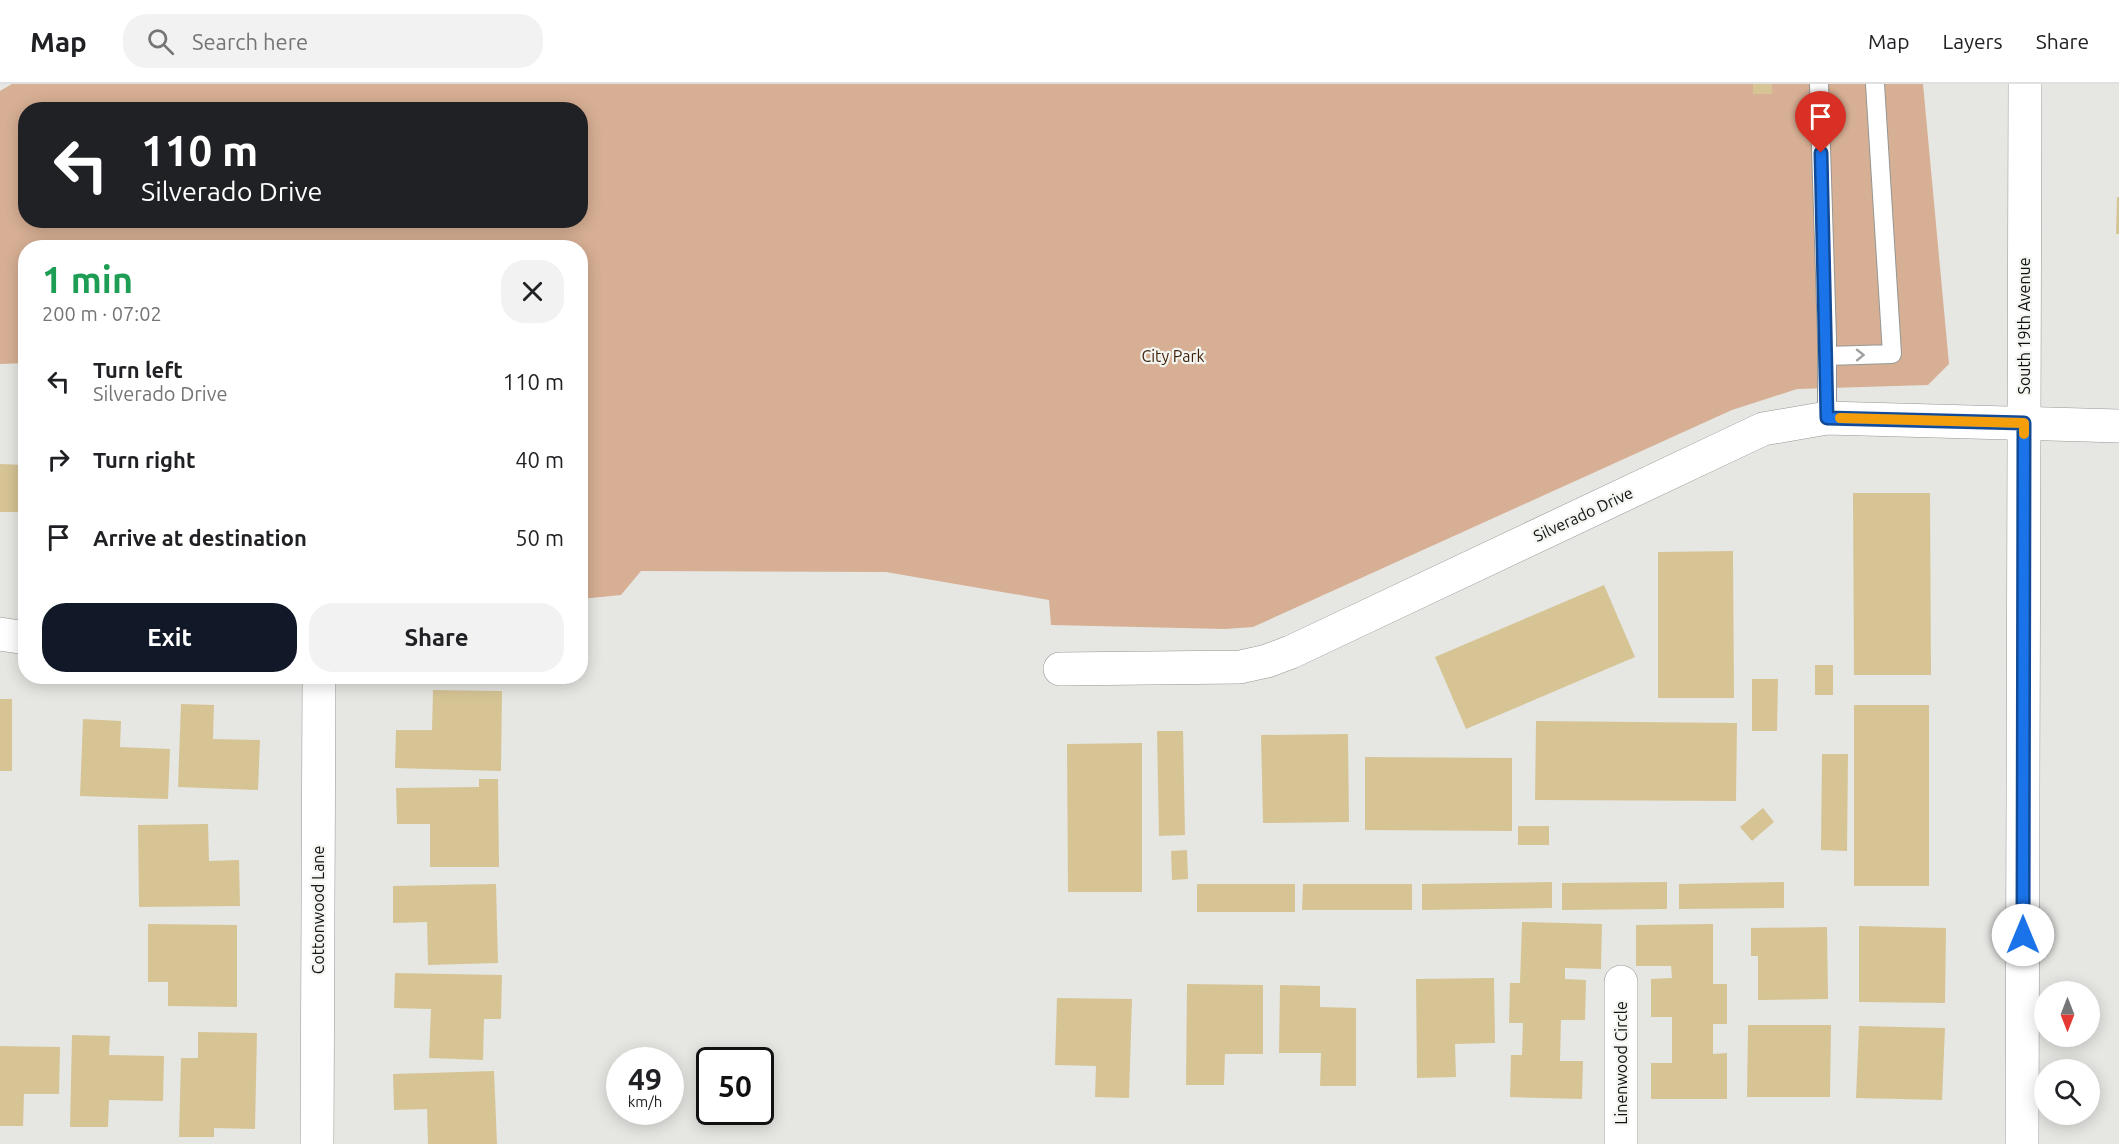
<!DOCTYPE html>
<html lang="en">
<head>
<meta charset="utf-8">
<style>
  :root { --surface:#fff; --page:#f2f2f2; --text:#202124; --muted:#757577; --line:#e0e0e0; --accent:#111827 }
  body { margin:0; font-family:Ubuntu,sans-serif; background:var(--page); color:var(--text); height:100vh; display:flex; flex-direction:column; font-size:22px; white-space:nowrap }
  * { box-sizing:border-box; margin:0 }
  p { font-size:20px; color:var(--muted) }
  .icon { flex:none; width:33px; height:33px; fill:none; stroke:currentColor; stroke-width:2; stroke-linecap:round; stroke-linejoin:round }
  .map { position:relative; flex:1; overflow:hidden }
  .side { position:absolute; left:18px; top:156px; width:570px; height:444px; display:flex; flex-direction:column; background:var(--surface); border-radius:24px; box-shadow:0 3px 15px #0003 }
  .side>* { flex:none }
  .banner { position:absolute; left:18px; top:18px; width:570px; height:126px; border-radius:24px; box-shadow:0 3px 15px #0003; background:#202124; color:#fff; overflow:hidden }
  .needle { width:39px; rotate:180deg }
  .buttons { position:absolute; left:2034px; top:897px; display:grid; gap:12px }
  .buttons a { display:grid; place-items:center; width:66px; height:66px; border-radius:50%; background:var(--surface); box-shadow:0 3px 15px #0003; font-size:30px }
  .speed { position:absolute; left:606px; top:963px; display:flex; gap:12px; font-size:30px; font-weight:700; text-align:center }
  .speed>* { display:grid; place-content:center; width:78px; height:78px; border-radius:50%; background:var(--surface); box-shadow:0 3px 15px #0003; line-height:1 }
  .speed small { font-size:15px; font-weight:400 }
  .speed .limit { border:3px solid #111; border-radius:9px; background:#fff; color:#111 }
  .pin { position:absolute; display:grid; place-items:center; width:51px; height:51px; color:#fff; margin:-62px -26px; border-radius:50% 50% 50% 0; rotate:-45deg; box-shadow:0 0 6px #0007 }
  .pin .icon { rotate:45deg }
  .me { position:absolute; width:66px; margin:-33px; rotate:0deg; stroke-linejoin:round; filter:drop-shadow(0 0 4px #0008) }
  .turn { display:flex; align-items:center; gap:21px; height:126px; padding:0 24px; font-size:27px }
  .turn .icon { width:78px; height:78px; stroke-width:2.5 }
  .turn b { display:block; font-size:42px; line-height:51px }
  .round { display:grid; place-items:center; flex:none; width:63px; height:63px; border-radius:24px; background:var(--page) }
  .headline { display:flex; align-items:center; justify-content:space-between; height:102px; padding:0 24px }
  h1 { font-size:36px; font-weight:600; line-height:45px; color:#1e9e55 }
  .action { display:flex; gap:12px; margin-top:auto; padding:12px 24px }
  .action a { flex:1; height:69px; border-radius:24px; background:var(--accent); color:#fff; font-size:24px; font-weight:600; line-height:69px; text-align:center }
  .action a+a { background:var(--page); color:var(--text) }
  ul { padding:0; list-style:none }
  li { display:flex; align-items:center; gap:18px; height:78px; padding:0 24px }
  li div { flex:1 }
  li b { display:block; font-size:22px }
  li em { font-style:normal }
  header { display:flex; align-items:center; gap:36px; box-sizing:border-box; height:84px; padding:0 30px; background:var(--surface); border-bottom:2px solid var(--line) }
  header strong { font-size:28px }
  nav { display:flex; gap:33px; margin-inline-start:auto; font-size:21px }
  .search { width:420px; height:54px; background:var(--page); display:flex; align-items:center; gap:15px; box-sizing:border-box; padding:0 21px; border-radius:24px; color:var(--muted); font-size:22px }
  .map>svg:first-child { display:block }
</style>
</head>
<body>
<header>
<strong>Map</strong>
<div class="search"><svg class="icon" aria-label="search" viewBox="0 0 24 24"><circle cx="10" cy="10" r="6"/><path d="M15 15l6 6"/></svg>Search here</div>
<nav><a>Map</a><a>Layers</a><a>Share</a></nav>
</header>
<div class="map">
<svg width="2119" height="1060" viewBox="0 0 2119 1060">
  <rect width="100%" height="100%" fill="#e6e7e3"/>
  <path fill="#d7af94" fill-rule="evenodd" d="M12,0H1923L1949,280L1928,301L1797,305L1732,326L1253,543L1225,545L1051,541L1049,516L886,488L641,487L621,511L581,515L580,164H26L25,279L0,280V7ZM26,26H580V136H26Z"/>
  <g fill="#d6c495">
    <rect x="1753" y="0" width="19" height="10"/>
    <polygon points="2117,113 2119,113 2119,150 2116,150"/>
    <polygon points="0,380 26,381 26,446 22,445 23,428 0,428"/>
    <polygon points="1853,409 1930,409 1931,591 1854,591"/>
    <polygon points="1733,467 1734,614 1658,614 1658,468"/>
    <polygon points="1604,501 1635,573 1466,645 1435,573"/>
    <rect x="1815" y="581" width="18" height="30"/>
    <polygon points="1752,595 1778,595 1777,647 1752,647"/>
    <polygon points="433,606 502,607 501,687 395,684 396,646 432,646"/>
    <rect x="0" y="615" width="12" height="72"/>
    <polygon points="181,620 214,621 213,655 260,656 258,706 178,703"/>
    <rect x="1854" y="621" width="75" height="181"/>
    <polygon points="83,635 121,637 120,663 170,665 168,715 80,712"/>
    <polygon points="1536,637 1737,639 1736,717 1535,716"/>
    <polygon points="1157,647 1183,647 1185,751 1159,752"/>
    <polygon points="1348,650 1349,738 1263,739 1261,651"/>
    <polygon points="1142,659 1142,808 1068,808 1067,660"/>
    <polygon points="1822,670 1848,670 1847,767 1821,766"/>
    <polygon points="1365,673 1512,674 1512,747 1365,746"/>
    <polygon points="479,695 498,695 499,783 430,783 430,740 397,740 396,704 479,703"/>
    <polygon points="1763,724 1774,738 1752,757 1740,743"/>
    <polygon points="208,740 209,777 239,776 240,822 139,823 138,741"/>
    <rect x="1518" y="742" width="31" height="19"/>
    <polygon points="1187,766 1188,795 1172,796 1171,767"/>
    <polygon points="1552,798 1552,824 1422,826 1422,800"/>
    <polygon points="1667,798 1667,825 1562,826 1562,799"/>
    <polygon points="1784,798 1784,824 1679,825 1679,800"/>
    <polygon points="496,800 498,879 428,881 427,838 393,839 393,802"/>
    <rect x="1197" y="800" width="98" height="28"/>
    <polygon points="1303,800 1412,800 1412,826 1302,826"/>
    <polygon points="1522,838 1602,840 1601,885 1565,884 1565,895 1586,896 1585,936 1561,936 1560,977 1583,977 1582,1015 1510,1013 1511,971 1522,971 1523,939 1509,939 1510,899 1520,899"/>
    <polygon points="148,840 237,841 237,923 168,922 168,898 148,898"/>
    <polygon points="1713,840 1713,900 1727,900 1727,940 1713,940 1713,970 1727,969 1727,1015 1651,1015 1651,979 1672,979 1672,933 1651,933 1651,895 1672,894 1671,882 1636,882 1636,841"/>
    <polygon points="1859,842 1946,844 1945,919 1859,918"/>
    <polygon points="1827,843 1828,915 1758,916 1758,872 1751,872 1751,844"/>
    <polygon points="395,889 502,891 501,935 484,935 483,976 429,974 431,925 394,924"/>
    <polygon points="1494,894 1495,959 1455,960 1456,993 1417,994 1416,895"/>
    <polygon points="1187,900 1263,901 1263,970 1225,970 1224,1001 1186,1001"/>
    <polygon points="1280,901 1320,902 1320,923 1356,924 1356,1002 1320,1002 1321,969 1279,969"/>
    <polygon points="1057,914 1132,915 1129,1014 1095,1013 1096,982 1055,981"/>
    <polygon points="1748,941 1831,941 1830,1013 1747,1013"/>
    <polygon points="1859,942 1945,944 1942,1016 1856,1014"/>
    <polygon points="198,948 257,949 255,1045 214,1044 214,1053 179,1053 181,974 198,974"/>
    <polygon points="72,951 110,952 109,971 164,972 163,1017 109,1016 108,1043 70,1043"/>
    <polygon points="0,962 60,963 59,1010 24,1010 23,1042 0,1042"/>
    <polygon points="494,987 497,1060 428,1060 427,1025 394,1026 393,990"/>
  </g>
  <g fill="none" stroke-linecap="round" stroke-linejoin="round">
    <g stroke="#959793" stroke-width="20">
      <g id="lane">
        <polyline points="1819,0 1827,254 1827,334"/>
        <polyline points="1827,272 1892,270 1875,0"/>
      </g>
    </g>
    <g stroke="#959793" stroke-width="34">
      <g id="street">
        <polyline points="0,550 26,554"/>
        <polyline points="1060,585 1240,583 1267,577 1291,568 1763,345 1827,334 2119,342"/>
        <polyline points="317,1060 319,592"/>
        <polyline points="1621,1060 1621,898"/>
      </g>
    </g>
    <g stroke="#959793" stroke-width="34">
      <polyline id="secondary" points="2022,1060 2025,0"/>
    </g>
    <use href="#lane" stroke="#fff" stroke-width="18"/>
    <use href="#street" stroke="#fff" stroke-width="33"/>
    <use href="#secondary" stroke="#fff" stroke-width="33"/>
  </g>
  <defs><path id="oneway-chevron" d="M-2-3.5L2.5 0L-2 3.5" fill="none" stroke-width="1.6" stroke-linecap="round" stroke-linejoin="round" transform="scale(1.5)"/></defs>
  <use stroke="#a0a09f" href="#oneway-chevron" transform="translate(1860 271) rotate(-1)"/>
  <g fill="none" stroke-linecap="round" stroke-linejoin="round">
    <g stroke="#114b97" stroke-width="15">
      <polyline id="route" points="1821,69 1827,334 2024,339 2023,851"/>
    </g>
    <use href="#route" stroke="#1a73e8" stroke-width="10"/>
    <polyline stroke="#f59e0b" stroke-width="10" points="1840,334 2024,339 2024,350"/>
  </g>
  <g text-anchor="middle" dominant-baseline="central" stroke-width="4.5" stroke-linejoin="round" paint-order="stroke">
    <g font-size="16" fill="#111110" stroke="#f3f5f0">
      <text transform="translate(2024 242) rotate(-90)">South 19th Avenue</text>
      <text transform="translate(1583 430) rotate(-25)">Silverado Drive</text>
      <text transform="translate(318 826) rotate(-90)">Cottonwood Lane</text>
      <text transform="translate(1621 979) rotate(-90)">Linenwood Circle</text>
    </g>
    <g font-size="16" fill="#41230c" stroke="#f3f5f0">
      <text x="1173" y="272">City Park</text>
    </g>
  </g>
</svg>
<div class="buttons">
<a><svg class="needle" viewBox="-14 -14 28 28"><path d="M0-13l5 13h-10z" fill="#e53935"/><path d="M0 13l5-13h-10z" fill="#757577"/></svg></a>
<a><svg class="icon" aria-label="search" viewBox="0 0 24 24"><circle cx="10" cy="10" r="6"/><path d="M15 15l6 6"/></svg></a>
</div>
<div class="speed"><div>49<small>km/h</small></div><div class="limit">50</div></div>
<div class="pin" style="left:1821px;top:69px;background:#d93025"><svg class="icon" aria-label="arrive" viewBox="0 0 24 24"><path d="M6 21V4h12l-3 4 3 4H6"/></svg></div>
<svg class="me" style="left:2023px;top:851px" viewBox="-20 -20 40 40"><circle r="19" fill="#fff"/><path d="M0-13L10 11 0 6-10 11z" fill="#1a73e8"/></svg>
<div class="banner">
<div class="turn"><svg class="icon" aria-label="left" viewBox="0 0 24 24"><path d="M17 20v-9H6M10 6l-5 5 5 5"/></svg><div><b>110 m</b>Silverado Drive</div></div>
</div>
<section class="side">
<div class="headline"><div><h1>1 min</h1><p>200 m · 07:02</p></div><a class="round"><svg class="icon" aria-label="close" viewBox="0 0 24 24"><path d="M6 6l12 12M18 6L6 18"/></svg></a></div>
<ul>
<li><svg class="icon" aria-label="left" viewBox="0 0 24 24"><path d="M17 20v-9H6M10 6l-5 5 5 5"/></svg><div><b>Turn left</b><p>Silverado Drive</p></div><em>110 m</em></li>
<li><svg class="icon" aria-label="right" viewBox="0 0 24 24"><path d="M7 20v-9h11M14 6l5 5-5 5"/></svg><div><b>Turn right</b></div><em>40 m</em></li>
<li><svg class="icon" aria-label="arrive" viewBox="0 0 24 24"><path d="M6 21V4h12l-3 4 3 4H6"/></svg><div><b>Arrive at destination</b></div><em>50 m</em></li>
</ul>
<div class="action"><a>Exit</a><a>Share</a></div>
</section>
</div>
</body>
</html>
